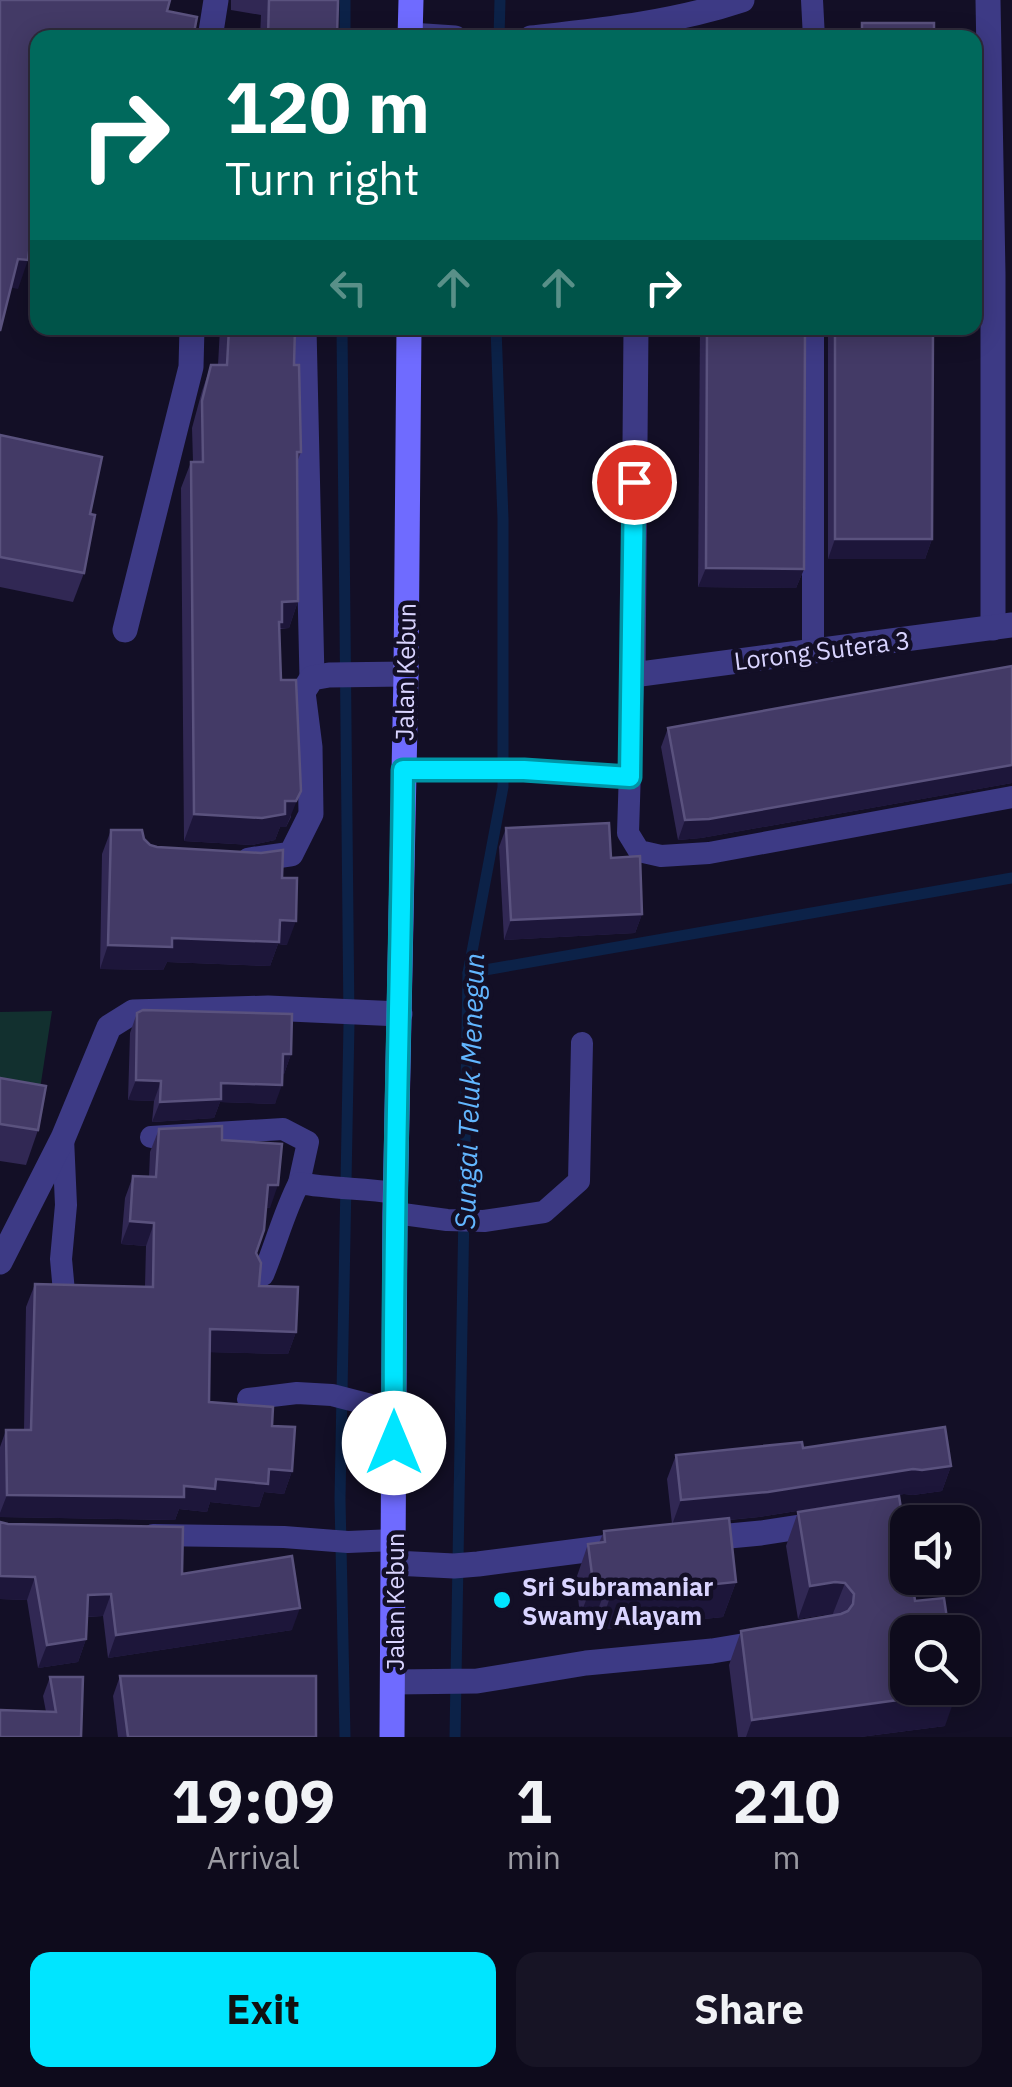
<!DOCTYPE html>
<html lang="en">
<head>
<meta charset="utf-8">
<style>
  :root { --surface:#0e0b1c; --page:#171425; --text:#f1f3f6; --muted:#9b9ba3; --line:#2e2b3b; --accent:#00e5ff }
  body { margin:0; font-family:"IBM Plex Sans",sans-serif; background:var(--page); color:var(--text); height:100vh; display:flex; flex-direction:column; font-size:38px; white-space:nowrap }
  * { box-sizing:border-box; margin:0 }
  p { font-size:32px; color:var(--muted) }
  .icon { flex:none; width:55px; height:55px; fill:none; stroke:currentColor; stroke-width:2; stroke-linecap:round; stroke-linejoin:round }
  .map { position:relative; height:1737px; overflow:hidden }
  .sheet { display:flex; flex-direction:column; background:var(--surface); flex:1 }
  .sheet>* { flex:none }
  .guide { position:absolute; left:30px; top:30px; width:952px; height:305px; border-radius:20px; box-shadow:0 5px 25px #0003,0 0 0 2px var(--line); background:#00695c; color:#fff; overflow:hidden }
  .fabs { position:absolute; left:890px; top:1505px; display:grid; gap:20px }
  .fabs a { display:grid; place-items:center; width:90px; height:90px; border-radius:20px; background:var(--surface); box-shadow:0 5px 25px #0003,0 0 0 2px var(--line); font-size:50px }
  .pin { position:absolute; display:grid; place-items:center; width:85px; height:85px; color:#fff; margin:-42px; border:5px solid #fff; border-radius:50%; box-shadow:0 2px 10px #0007 }
  .me { position:absolute; width:110px; margin:-55px; rotate:0deg; stroke-linejoin:round; filter:drop-shadow(0 0 8px #0008) }
  .turn { display:flex; align-items:center; gap:35px; height:210px; padding:0 30px; font-size:45px }
  .turn .icon { width:130px; height:130px; stroke-width:2.5 }
  .turn b { display:block; font-size:70px; line-height:85px }
  .lanes { display:flex; align-items:center; height:95px; padding:0 30px; background:#0003; justify-content:center; gap:50px; direction:ltr }
  .lanes .off { opacity:.35 }
  .eta { display:flex; justify-content:space-evenly; align-items:center; height:170px; text-align:center }
  .eta b { font-size:60px; font-weight:800; line-height:70px }
  .action { display:flex; gap:20px; margin-top:auto; padding:20px 30px }
  .action a { flex:1; height:115px; border-radius:20px; background:var(--accent); color:#111; font-size:40px; font-weight:800; line-height:115px; text-align:center }
  .action a+a { background:var(--page); color:var(--text) }
  .map>svg:first-child { display:block }
</style>
</head>
<body>
<div class="map">
<svg width="1012" height="1737" viewBox="0 0 1012 1737">
  <rect width="100%" height="100%" fill="#130f26"/>
  <polygon fill="#12302f" points="52,1011 36,1115 0,1108 0,1012"/>
  <g fill="none" stroke-linecap="round" stroke-linejoin="round">
    <g stroke="#0c2248" stroke-width="11">
      <polyline points="345,38 345,0"/>
      <polyline points="499,38 500,0"/>
      <polyline points="342,328 349,1023 340,1499 345,1737"/>
      <polyline points="468,973 1012,878"/>
      <polyline points="455,1737 468,973 503,787 503,519 496,328"/>
    </g>
    <g stroke="#3d3a85" stroke-width="22">
      <polyline points="812,0 814,38"/>
      <polyline points="813,652 813,328"/>
      <polyline points="633,675 628,833 639,851 661,856 709,853 1012,797"/>
      <polyline points="403,770 524,770 630,777"/>
      <polyline points="151,1137 283,1129 308,1142 299,1183"/>
      <polyline points="63,1138 66,1205 61,1259 64,1292"/>
      <polyline points="395,1213 447,1220 484,1221 544,1212 579,1181 582,1043"/>
      <path d="M263,1275C276,1244 284,1212 299,1183C331,1189 363,1188 395,1193"/>
      <polyline points="248,1399 297,1393 332,1395 394,1411"/>
      <polyline points="153,1535 284,1537 348,1542 394,1540"/>
    </g>
    <g stroke="#3d3a85" stroke-width="25">
      <polyline points="988,0 993,274 993,628"/>
      <polyline points="410,35 455,38"/>
      <polyline points="210,38 216,0"/>
      <path d="M531,38C603,30 673,23 742,0"/>
      <polyline points="304,328 312,678"/>
      <polyline points="636,328 633,675 1012,625"/>
      <polyline points="125,630 191,367 192,328"/>
      <polyline points="249,860 291,854 311,814 310,747 303,692 312,678 329,675 406,674"/>
      <polyline points="0,1262 63,1138 109,1027 133,1012 268,1008 400,1014"/>
      <polyline points="697,1539 761,1533 826,1523"/>
      <polyline points="394,1563 454,1566 478,1564 617,1546"/>
      <polyline points="394,1682 477,1681 586,1663 712,1651 766,1642"/>
    </g>
    <g stroke="#6f6bff" stroke-width="25">
      <polyline points="410,38 411,0"/>
      <polyline points="392,1737 395,1213 406,674 409,328"/>
    </g>
  </g>
  <g fill="#312854">
    <polygon points="231,0 338,0 337,38 260,38 261,15 231,10"/>
    <polygon points="220,328 295,328 294,365 301,452 297,462 298,601 289,628 280,629 281,680 291,817 286,827 280,827 275,840 252,845 184,841 181,488 191,462 193,462 192,428 202,391 211,365 218,365"/>
    <polygon points="700,328 805,328 804,569 796,588 698,587"/>
    <polygon points="828,328 933,328 932,539 925,559 828,559"/>
    <polygon points="0,435 90,514 84,573 73,602 0,587"/>
    <polygon points="1012,666 1012,783 701,838 678,840 661,747 668,728"/>
    <polygon points="506,828 611,858 642,914 635,933 504,940 499,847"/>
    <polygon points="111,830 144,839 150,845 282,878 287,945 278,944 270,966 167,962 163,970 100,969 102,854"/>
    <polygon points="137,1013 291,1054 284,1074 282,1073 275,1104 220,1102 214,1118 152,1122 154,1101 128,1100 130,1033"/>
    <polygon points="0,1078 38,1130 26,1165 0,1161"/>
    <polygon points="159,1129 222,1140 270,1208 266,1208 256,1253 259,1286 296,1332 288,1354 209,1352 209,1402 272,1426 292,1471 284,1494 264,1492 259,1507 210,1502 207,1512 179,1509 175,1520 0,1517 0,1447 6,1430 24,1430 26,1307 35,1284 145,1286 146,1246 121,1244 125,1198 133,1176 149,1177 150,1152"/>
    <polygon points="803,1448 951,1466 942,1491 913,1495 904,1494 759,1517 729,1520 736,1582 723,1617 598,1630 596,1615 580,1616 576,1579 588,1544 599,1543 604,1531 672,1524 667,1479 676,1455"/>
    <polygon points="798,1512 915,1601 945,1726 860,1737 738,1737 729,1665 741,1631 829,1616 823,1615 798,1619 786,1546"/>
    <polygon points="0,1522 182,1574 292,1630 108,1658 103,1616 87,1617 86,1639 78,1662 38,1668 27,1600 0,1599"/>
    <polygon points="120,1676 316,1737 118,1737 113,1696"/>
    <polygon points="50,1677 81,1737 46,1712 43,1696"/>
  </g>
  <g fill="#1d163a">
    <polygon points="18,259 28,260 18,289 8,287"/>
    <polygon points="835,539 932,539 925,559 828,559"/>
    <polygon points="706,568 804,569 796,588 698,587"/>
    <polygon points="298,601 289,628 280,628 272,649 282,602"/>
    <polygon points="1012,765 1012,783 701,838 678,840 685,820"/>
    <polygon points="301,791 286,827 280,827 275,840 252,845 184,841 194,814 285,801"/>
    <polygon points="642,914 635,933 504,940 511,920"/>
    <polygon points="280,920 296,921 287,945 278,944 270,966 167,962 163,970 100,969 108,945 172,938"/>
    <polygon points="283,1054 291,1054 284,1074 276,1073"/>
    <polygon points="136,1080 161,1081 154,1101 128,1100"/>
    <polygon points="221,1083 282,1085 275,1104 220,1102 214,1118 152,1122 160,1102"/>
    <polygon points="268,1185 278,1185 270,1208 259,1207"/>
    <polygon points="130,1221 154,1223 146,1246 121,1244"/>
    <polygon points="210,1329 296,1332 288,1354 201,1352"/>
    <polygon points="951,1466 942,1491 913,1495 904,1494 759,1517 672,1525 681,1500 913,1469"/>
    <polygon points="269,1469 292,1471 284,1494 264,1492 259,1507 210,1502 207,1512 179,1509 175,1520 0,1517 0,1513 7,1495 184,1486"/>
    <polygon points="0,1576 35,1577 27,1600 0,1599"/>
    <polygon points="609,1580 596,1615 580,1616 593,1582"/>
    <polygon points="736,1582 723,1617 598,1630 611,1595"/>
    <polygon points="835,1582 845,1583 832,1616 823,1615 798,1619 810,1586"/>
    <polygon points="111,1594 103,1616 80,1617 88,1595"/>
    <polygon points="300,1608 292,1630 108,1658 116,1635"/>
    <polygon points="86,1639 78,1662 38,1668 47,1645"/>
    <polygon points="957,1692 945,1726 860,1737 746,1737 752,1720"/>
  </g>
  <g fill="#433a66" stroke="#5a527e" stroke-width="2.5">
    <polygon points="0,0 170,0 167,11 197,17 193,38 38,38 38,182 28,260 18,259 0,331"/>
    <polygon points="269,0 338,0 337,38 268,38"/>
    <rect x="862" y="23" width="72" height="15"/>
    <polygon points="229,328 295,328 294,365 299,365 301,452 297,452 298,601 282,602 282,622 279,622 281,680 296,680 301,791 296,801 285,801 285,814 262,818 194,814 191,462 203,462 202,401 211,365 227,365"/>
    <polygon points="707,328 805,328 804,569 706,568"/>
    <polygon points="835,328 933,328 932,539 835,539"/>
    <polygon points="0,435 102,457 90,514 95,515 84,573 0,557"/>
    <polygon points="1012,666 1012,765 709,819 685,820 668,728"/>
    <polygon points="609,823 611,858 640,856 642,914 511,920 506,828"/>
    <polygon points="111,830 142,830 144,839 150,845 157,847 261,853 283,850 282,878 297,878 296,921 280,920 279,942 172,938 172,947 108,945"/>
    <polygon points="143,1010 292,1014 291,1054 283,1054 282,1085 221,1083 221,1099 160,1102 161,1081 136,1080 137,1013"/>
    <polygon points="0,1078 46,1086 38,1130 0,1124"/>
    <polygon points="222,1126 222,1140 282,1144 278,1185 268,1185 264,1230 256,1253 261,1263 259,1286 298,1287 296,1332 210,1329 209,1402 273,1407 272,1426 295,1427 292,1471 269,1469 268,1484 216,1479 215,1489 184,1486 184,1497 7,1495 6,1430 31,1430 35,1284 153,1287 154,1223 130,1221 133,1176 156,1177 159,1129"/>
    <polygon points="945,1427 951,1466 922,1470 913,1469 768,1492 681,1500 676,1455 802,1442 803,1448"/>
    <polygon points="899,1496 908,1552 908,1578 912,1578 915,1601 944,1598 949,1632 908,1632 908,1688 957,1688 957,1692 752,1720 741,1631 841,1614 848,1611 853,1604 854,1594 845,1583 835,1582 810,1586 798,1512"/>
    <polygon points="729,1518 736,1582 611,1595 609,1580 593,1582 588,1544 605,1542 604,1531"/>
    <polygon points="0,1522 8,1524 183,1527 182,1574 292,1556 300,1608 116,1635 111,1594 88,1595 86,1639 47,1645 35,1577 0,1576"/>
    <polygon points="120,1676 316,1676 316,1737 128,1737"/>
    <polygon points="50,1677 83,1677 81,1737 0,1737 0,1710 56,1712"/>
  </g>
  <g fill="none" stroke-linecap="round" stroke-linejoin="round">
    <g stroke="#0095a6" stroke-width="25">
      <path id="route" d="M394,1443C392,1219 401,994 403,770H524L630,777L634,482"/>
    </g>
    <use href="#route" stroke="#00e5ff" stroke-width="18"/>
  </g>
  <circle fill="#00e5ff" stroke="#130f26" stroke-width="4" cx="502" cy="1600" r="10"/>
  <g text-anchor="middle" dominant-baseline="central" stroke-width="9" stroke-linejoin="round" paint-order="stroke">
    <g font-size="25" fill="#d9d4ff" stroke="#130f26">
      <text transform="translate(822 650) rotate(-7)">Lorong Sutera 3</text>
      <text transform="translate(405 672) rotate(-89)">Jalan Kebun</text>
      <text transform="translate(394 1602) rotate(-90)">Jalan Kebun</text>
    </g>
    <g font-size="25" font-weight="bold" fill="#d9d4ff" stroke="#130f26" text-anchor="start">
      <text x="522" y="1586">Sri Subramaniar<tspan x="522" dy="29">Swamy Alayam</tspan></text>
    </g>
    <g font-size="28" font-style="italic" fill="#62b6ff" stroke="#130f26">
      <text transform="translate(469 1091) rotate(-88)">Sungai Teluk Menegun</text>
    </g>
  </g>
</svg>
<div class="fabs">
<a><svg class="icon" aria-label="sound" viewBox="0 0 24 24"><path d="M4 9h4l5-4v14l-5-4H4zM17 9q2 3 0 6"/></svg></a>
<a><svg class="icon" aria-label="search" viewBox="0 0 24 24"><circle cx="10" cy="10" r="6"/><path d="M15 15l6 6"/></svg></a>
</div>
<div class="pin" style="left:634px;top:482px;background:#d93025"><svg class="icon" aria-label="arrive" viewBox="0 0 24 24"><path d="M6 21V4h12l-3 4 3 4H6"/></svg></div>
<svg class="me" style="left:394px;top:1443px" viewBox="-20 -20 40 40"><circle r="19" fill="#fff"/><path d="M0-13L10 11 0 6-10 11z" fill="#00e5ff"/></svg>
<div class="guide">
<div class="turn"><svg class="icon" aria-label="right" viewBox="0 0 24 24"><path d="M7 20v-9h11M14 6l5 5-5 5"/></svg><div><b>120 m</b>Turn right</div></div>
<div class="lanes"><svg class="icon off" aria-label="left" viewBox="0 0 24 24"><path d="M17 20v-9H6M10 6l-5 5 5 5"/></svg><svg class="icon off" aria-label="ahead" viewBox="0 0 24 24"><path d="M12 20V5M6 11l6-6 6 6"/></svg><svg class="icon off" aria-label="ahead" viewBox="0 0 24 24"><path d="M12 20V5M6 11l6-6 6 6"/></svg><svg class="icon" aria-label="right" viewBox="0 0 24 24"><path d="M7 20v-9h11M14 6l5 5-5 5"/></svg></div>
</div>
</div>
<section class="sheet">
<div class="eta">
<div><b>19:09</b><p>Arrival</p></div>
<div><b>1</b><p>min</p></div>
<div><b>210</b><p>m</p></div>
</div>
<div class="action"><a>Exit</a><a>Share</a></div>
</section>
</body>
</html>
